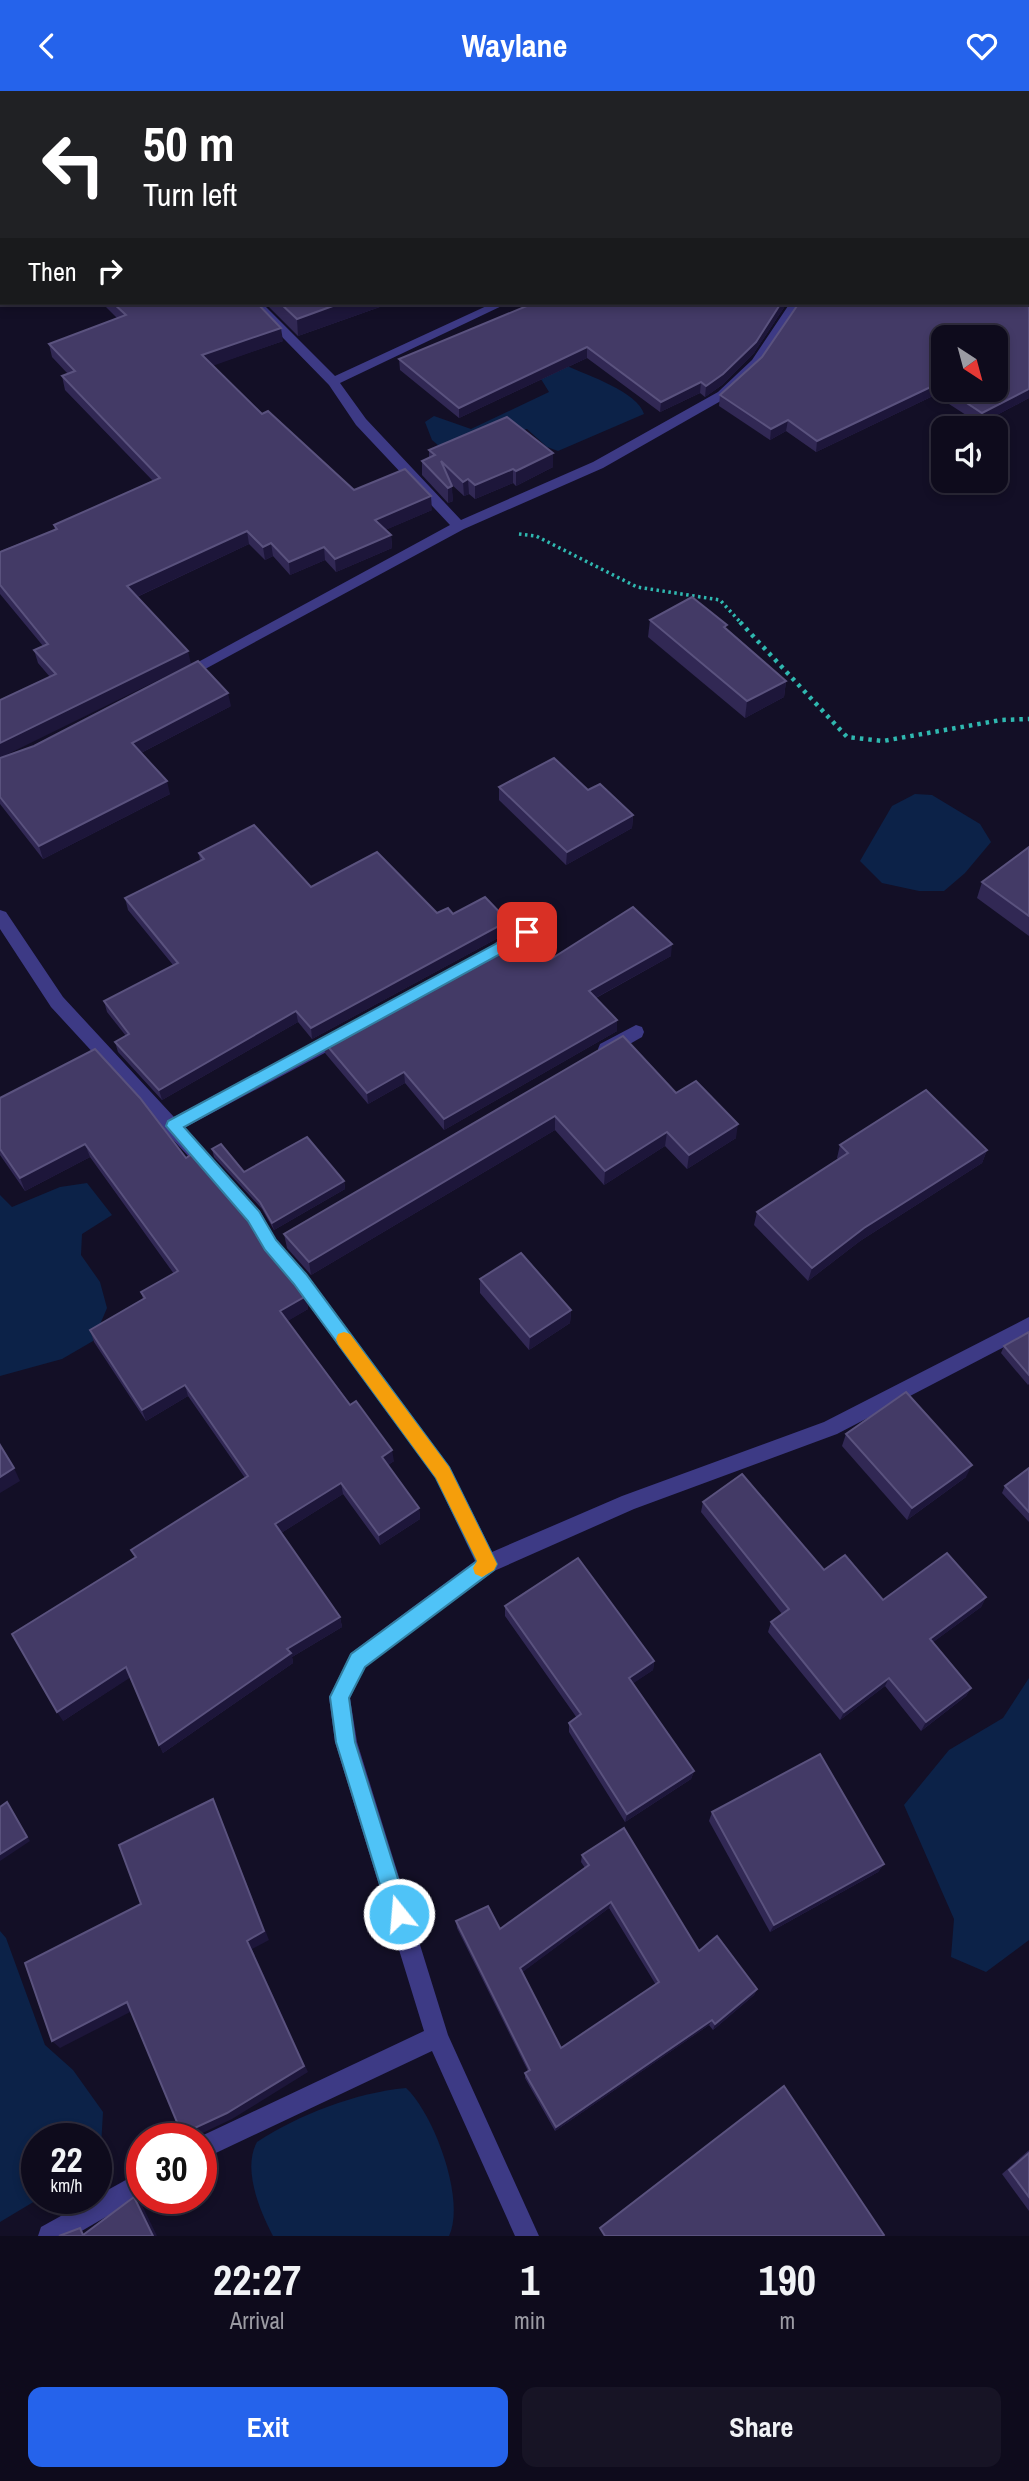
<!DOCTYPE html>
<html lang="en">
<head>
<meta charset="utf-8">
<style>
  :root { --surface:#0e0b1c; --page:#171425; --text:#f1f3f6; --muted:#9b9ba3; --line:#2e2b3b; --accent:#2563eb }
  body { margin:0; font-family:"Archivo Narrow",sans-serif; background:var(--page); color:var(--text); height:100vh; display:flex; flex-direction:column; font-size:26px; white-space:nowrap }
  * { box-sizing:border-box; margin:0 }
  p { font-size:23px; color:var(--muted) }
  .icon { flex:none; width:38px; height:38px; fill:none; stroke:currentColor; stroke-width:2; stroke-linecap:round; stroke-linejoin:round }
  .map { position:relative; height:2145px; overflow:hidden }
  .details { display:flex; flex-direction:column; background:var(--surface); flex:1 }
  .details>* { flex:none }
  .hud { position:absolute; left:0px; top:0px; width:1029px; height:214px; box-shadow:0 4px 10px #0003,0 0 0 2px var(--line); background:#202124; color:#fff; overflow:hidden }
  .needle { width:46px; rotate:144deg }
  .fabs { position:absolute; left:931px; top:234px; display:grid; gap:14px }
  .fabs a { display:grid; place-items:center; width:77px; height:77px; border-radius:14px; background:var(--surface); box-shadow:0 4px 10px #0003,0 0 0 2px var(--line); font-size:35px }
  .speed { position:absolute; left:21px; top:2032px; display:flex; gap:14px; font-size:35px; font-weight:700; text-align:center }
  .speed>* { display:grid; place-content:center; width:91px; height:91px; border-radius:50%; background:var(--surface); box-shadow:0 4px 10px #0003,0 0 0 2px var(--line); line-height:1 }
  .speed small { font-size:18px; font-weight:400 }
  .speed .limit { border:10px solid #d22; background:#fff; color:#111 }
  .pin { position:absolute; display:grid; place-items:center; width:60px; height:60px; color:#fff; margin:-30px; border-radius:14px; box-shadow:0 4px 10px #0006 }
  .me { position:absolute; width:77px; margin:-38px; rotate:343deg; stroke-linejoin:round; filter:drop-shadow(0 0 5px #0008) }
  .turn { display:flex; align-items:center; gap:24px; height:147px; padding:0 28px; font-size:32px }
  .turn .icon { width:91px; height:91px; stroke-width:2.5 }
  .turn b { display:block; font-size:49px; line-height:60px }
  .then { display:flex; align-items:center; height:66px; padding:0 28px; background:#0003; gap:14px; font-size:26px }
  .eta { display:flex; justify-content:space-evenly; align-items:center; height:119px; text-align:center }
  .eta b { font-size:42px; font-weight:700; line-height:49px }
  .cta { display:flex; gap:14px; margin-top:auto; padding:14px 28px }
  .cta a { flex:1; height:80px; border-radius:14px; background:var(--accent); color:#fff; font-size:28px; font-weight:700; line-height:80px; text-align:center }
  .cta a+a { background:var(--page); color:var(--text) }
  header { display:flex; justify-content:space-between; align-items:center; height:91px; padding:0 28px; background:var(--accent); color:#fff; font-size:32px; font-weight:700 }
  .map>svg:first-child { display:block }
</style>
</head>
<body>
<header><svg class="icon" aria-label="back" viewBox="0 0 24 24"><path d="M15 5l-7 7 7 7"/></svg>Waylane<svg class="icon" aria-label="heart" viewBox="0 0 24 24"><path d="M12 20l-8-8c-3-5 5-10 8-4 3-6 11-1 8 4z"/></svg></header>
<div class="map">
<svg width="1029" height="2145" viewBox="0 0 1029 2145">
  <rect width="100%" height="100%" fill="#130f26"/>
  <g fill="#0c2248">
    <polygon points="455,0 753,0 456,2"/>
    <path d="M567,275C587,284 638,301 644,323L558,360L547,356L527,338L446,361L432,349L425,331L434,325L471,338L549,301L541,288Z"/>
    <polygon points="915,703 932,704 980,733 991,751 965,782 944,800 919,800 882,792 860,770 892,715"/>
    <polygon points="87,1092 112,1124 82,1143 81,1164 100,1191 107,1217 93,1250 62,1268 0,1285 0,1104 12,1116 60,1096"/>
    <polygon points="1029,1587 1029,1849 986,1881 951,1866 954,1828 904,1714 949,1659 1003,1627"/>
    <polygon points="0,1840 6,1847 45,1954 73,1979 103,2021 101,2055 96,2060 96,2048 37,2048 37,2107 40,2107 0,2131"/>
    <path d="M406,1997C434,2023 466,2109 449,2145H273C260,2120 242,2078 257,2051C300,2023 355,2002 406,1997Z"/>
  </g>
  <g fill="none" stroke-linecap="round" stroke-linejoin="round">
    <polyline stroke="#2fb8b0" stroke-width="3.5" stroke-dasharray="2.5 3.5" stroke-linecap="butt" points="519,443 536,445 637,496 720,509 742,533"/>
    <polyline stroke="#2fb8b0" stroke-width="4.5" stroke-dasharray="3.5 5" stroke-linecap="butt" points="740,531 847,646 883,650 1001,629 1029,628"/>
    <g fill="#3d3a85" fill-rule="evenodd">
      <polygon points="1027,24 1029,24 1027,31"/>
      <rect x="0" y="37" width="2" height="7"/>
      <polygon points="249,212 262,212 335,285 493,212 508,212 340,292 366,328 461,429 593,371 718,301 752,269 790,212 802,212 761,274 726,307 603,377 464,438 183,590 176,585 178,582 450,434 356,334 329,294"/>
      <polygon points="0,819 6,821 63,906 174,1026 337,939 349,939 351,944 349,949 184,1037 260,1120 276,1149 306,1182 450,1376 492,1461 622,1405 824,1331 1029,1226 1029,1243 837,1343 634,1418 494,1480 365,1576 350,1607 357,1651 448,1944 539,2145 515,2145 432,1960 201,2069 201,2048 195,2048 424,1940 335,1651 329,1606 351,1562 475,1470 436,1388 294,1194 264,1159 248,1130 51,916 0,838"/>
      <path d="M527,835L535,841C528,851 508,863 496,859L494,855L496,851Z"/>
      <polygon points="636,934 642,936 644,941 642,946 612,963 600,963 598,958 600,953"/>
      <polygon points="142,2080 142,2105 73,2145 38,2145 41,2136"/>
    </g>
  </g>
  <g fill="#312854" fill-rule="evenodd">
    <path d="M1029,97V307L980,333L935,304L816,361L786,340L770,349L719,315L720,304L762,266ZM943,247L996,299H943Z"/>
    <polygon points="102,212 257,212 283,250 213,274 262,323 354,399 432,419 385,439 391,444 392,457 336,481 325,469 290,484 273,465 265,469 249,453 137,506 191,573 50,586 38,572 34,559 43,555 0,503 0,460 55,439 54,434 153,390 65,299 62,285 68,283 52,266 49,253 117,227"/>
    <polygon points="265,212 391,212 298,245"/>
    <polygon points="534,212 787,212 754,262 722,294 705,306 700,302 660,321 587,267 459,327 400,279 399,268"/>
    <polygon points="429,359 553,376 516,395 513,392 475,408 469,403 464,405 451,393 453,410 448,412 422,384 422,370 429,367"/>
    <polygon points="650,529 727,539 786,590 784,606 745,627 648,546"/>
    <polygon points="231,615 141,662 170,703 43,768 0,713 0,667"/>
    <polygon points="499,696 588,699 633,724 632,737 566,774 499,709"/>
    <polygon points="1029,756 1029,845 977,807 982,791"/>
    <polygon points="199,762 311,796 437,822 508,830 509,841 312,948 298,931 162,1009 118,961 115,951 126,945 107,921 104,910 173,874 128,819 125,807 200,770"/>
    <polygon points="671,865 596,907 617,940 444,1039 405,992 368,1013 325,962 324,951 551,868"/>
    <polygon points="623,945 676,1002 736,1047 687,1078 665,1055 604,1094 555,1039 311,1184 287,1157 284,1143"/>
    <polygon points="0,1007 186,1067 259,1148 306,1205 308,1218 287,1230 394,1370 388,1374 419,1417 420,1428 380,1454 343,1403 281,1442 340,1526 342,1536 292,1566 293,1572 163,1662 130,1586 63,1630 135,1467 131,1459 245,1387 188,1305 146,1330 94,1251 90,1239 143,1208 141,1201 174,1183 90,1066 25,1100 0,1064"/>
    <polygon points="840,1054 987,1059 982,1072 860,1150 808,1190 754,1134 757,1121 838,1068 837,1067"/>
    <polygon points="212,1058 244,1081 344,1090 345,1098 274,1139 262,1118 214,1066"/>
    <polygon points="480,1188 571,1219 570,1232 529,1259 480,1202"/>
    <polygon points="1029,1241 1029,1293 1028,1294 1001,1262 1004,1255"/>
    <polygon points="846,1343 966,1386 907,1429 842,1355"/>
    <polygon points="1029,1377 1029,1431 1002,1402 1005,1395"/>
    <polygon points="703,1411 824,1479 883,1509 986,1506 981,1516 933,1551 971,1597 966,1605 921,1640 885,1595 840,1629 768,1541 771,1531 782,1523 701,1421"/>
    <polygon points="505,1515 654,1570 653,1579 633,1592 694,1680 691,1688 625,1731 569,1641 569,1632 577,1627 505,1525"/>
    <polygon points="712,1721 884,1773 878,1781 770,1841 709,1730"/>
    <path d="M582,1764L699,1860L757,1898L754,1904L713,1939L709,1934L555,2040L525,1987V1982L528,1980L457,1837L456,1830L500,1838L585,1777L581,1771ZM609,1817L656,1894L561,1957L522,1881Z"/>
    <polygon points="1029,2059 1029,2120 1002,2083"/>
  </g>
  <g fill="#1d163a">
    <polygon points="341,212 391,212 298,245 297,228"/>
    <polygon points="781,212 787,212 754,262 722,294 705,306 706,295"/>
    <polygon points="281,237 283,250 204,278 202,264"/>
    <polygon points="587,256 587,267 459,327 459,317"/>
    <polygon points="701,291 700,302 660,321 661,311"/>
    <polygon points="937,293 935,304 816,361 817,350"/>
    <polygon points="1029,298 1029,307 980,333 982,322"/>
    <polygon points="788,329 786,340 770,349 771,338"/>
    <polygon points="553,362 553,376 516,395 516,380"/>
    <polygon points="513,378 513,392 475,408 475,394"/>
    <polygon points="468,388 469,403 464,405 463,391"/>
    <polygon points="452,395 453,410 448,412 448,397"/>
    <polygon points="431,405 432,419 376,443 375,429"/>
    <polygon points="247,440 249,453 130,509 127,495"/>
    <polygon points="391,444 392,457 336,481 335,468"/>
    <polygon points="271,452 273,465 265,469 263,456"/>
    <polygon points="324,456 325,469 290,484 289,471"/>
    <polygon points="188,560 191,573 0,667 0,652"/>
    <polygon points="786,590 784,606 745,627 747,610"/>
    <polygon points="228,602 231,615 135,665 132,652"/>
    <polygon points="167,690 170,703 43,768 39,755"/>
    <polygon points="633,724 632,737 566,774 567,761"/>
    <polygon points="508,830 509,841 312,948 311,937"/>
    <polygon points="672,853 671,865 588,911 589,900"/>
    <polygon points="296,920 298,931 162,1009 159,999"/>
    <polygon points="617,929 617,940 444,1039 444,1028"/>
    <polygon points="404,981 405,992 368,1013 367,1002"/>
    <polygon points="555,1025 555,1039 311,1184 309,1171"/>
    <polygon points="738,1033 736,1047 687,1078 689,1064"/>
    <polygon points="667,1041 665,1055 604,1094 605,1080"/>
    <polygon points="85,1053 90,1066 25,1100 20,1087"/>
    <polygon points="987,1059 982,1072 860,1150 808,1190 812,1177 864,1137"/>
    <polygon points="344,1090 345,1098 274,1139 272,1132"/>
    <polygon points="306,1205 308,1218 283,1233 280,1220"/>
    <polygon points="571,1219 570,1232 529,1259 530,1246"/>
    <polygon points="185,1294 188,1305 146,1330 142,1319"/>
    <polygon points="392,1359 394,1370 384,1377 382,1366"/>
    <polygon points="972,1374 966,1386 907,1429 912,1417"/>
    <polygon points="14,1377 20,1390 0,1402 0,1386"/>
    <polygon points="341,1392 343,1403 278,1444 275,1433"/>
    <polygon points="419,1417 420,1428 380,1454 379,1444"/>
    <polygon points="986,1506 981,1516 925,1557 930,1548"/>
    <polygon points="340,1526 342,1536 292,1566 293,1572 163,1662 159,1654 287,1558"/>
    <polygon points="654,1570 653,1579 628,1596 629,1587"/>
    <polygon points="126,1576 131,1586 63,1630 57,1621"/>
    <polygon points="889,1587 885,1595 840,1629 844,1621"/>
    <polygon points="971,1597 966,1605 921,1640 926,1631"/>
    <polygon points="694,1680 691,1688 625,1731 627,1723"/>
    <polygon points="213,1708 269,1849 252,1858 308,1981 232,2028 194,2046 194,2048 185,2048 247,1850"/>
    <polygon points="7,1711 30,1750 0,1770 0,1763"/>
    <polygon points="884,1773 878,1781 770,1841 774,1834"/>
    <polygon points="611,1811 609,1817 520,1883 520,1877"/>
    <polygon points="757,1898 754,1904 713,1939 715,1933"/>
    <polygon points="127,1911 134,1919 60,1957 52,1950"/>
    <polygon points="712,1929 709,1934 555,2040 556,2036"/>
    <polygon points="134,2106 140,2110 157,2145 153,2145"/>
  </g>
  <g fill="#433a66" stroke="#5a527e" stroke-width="2" fill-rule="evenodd">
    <polygon points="0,0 423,0 425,2 2,2 2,16 0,14"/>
    <polygon points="1027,96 1029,97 1029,194 1027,195 1029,196 1029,298 982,322 947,299 996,299 996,247 943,247 943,297 937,293 817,350 788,329 771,338 720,304 762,266 799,212 1027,212"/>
    <polygon points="113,212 257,212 281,237 202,264 262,323 268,320 354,399 405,378 431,405 375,429 391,444 335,468 324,456 289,471 271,452 263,456 247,440 127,495 188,560 0,652 0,609 56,583 34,559 48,553 0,494 0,461 57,438 54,434 160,387 62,285 75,280 49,253 126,224"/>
    <polygon points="280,212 341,212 297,228"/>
    <polygon points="534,212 781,212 756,251 723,283 706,295 701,291 661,311 587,256 459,317 399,268"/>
    <polygon points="507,326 553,362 516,380 513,378 475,394 468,388 463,391 441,370 452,395 448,397 422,370 435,364 429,359"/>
    <polygon points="692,506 727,534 724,536 786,590 747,610 650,529"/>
    <polygon points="198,570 228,602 132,652 167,690 39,755 0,706 0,667 34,655"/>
    <polygon points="554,667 588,699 600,693 633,724 567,761 499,696"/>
    <polygon points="254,734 311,796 377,761 437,822 448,817 453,823 485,806 508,830 311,937 296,920 159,999 115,951 129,943 104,910 178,872 125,807 204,768 199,762"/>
    <polygon points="1029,756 1029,825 982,791"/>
    <polygon points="633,816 672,853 589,900 617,929 444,1028 404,981 367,1002 324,951 522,843 551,868"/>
    <polygon points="623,945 676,1002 696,990 738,1033 689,1064 667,1041 605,1080 555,1025 309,1171 284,1143"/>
    <polygon points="95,958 140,1007 186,1067 192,1063 243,1119 259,1148 306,1205 280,1220 350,1314 356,1310 392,1359 382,1366 419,1417 379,1444 341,1392 275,1433 340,1526 287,1558 291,1562 159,1654 126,1576 57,1621 12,1543 136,1466 131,1459 248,1385 185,1294 142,1319 90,1239 145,1207 141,1201 178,1180 85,1053 20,1087 0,1058 0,1007"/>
    <polygon points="926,999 987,1059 864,1137 812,1177 757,1121 848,1062 840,1054"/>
    <polygon points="307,1046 344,1090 272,1132 260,1111 212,1058 221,1053 244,1081"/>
    <polygon points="521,1162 571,1219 530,1246 480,1188"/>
    <polygon points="1029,1241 1029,1284 1004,1255"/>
    <polygon points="906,1301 972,1374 912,1417 846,1343"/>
    <polygon points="0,1354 14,1377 0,1386"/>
    <polygon points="1029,1377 1029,1421 1005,1395"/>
    <polygon points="742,1383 824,1479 845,1464 883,1509 947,1462 986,1506 930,1548 971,1597 926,1631 889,1587 844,1621 771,1531 789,1518 703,1411"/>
    <polygon points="578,1467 654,1570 629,1587 694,1680 627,1723 569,1632 581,1623 505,1515"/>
    <polygon points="820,1663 884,1773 774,1834 712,1721"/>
    <polygon points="213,1708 264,1840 247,1850 304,1975 227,2022 188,2040 189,2045 184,2048 127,1911 52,1950 25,1872 141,1813 119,1754"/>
    <polygon points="7,1711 27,1746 0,1763 0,1716"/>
    <path d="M624,1737L699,1860L717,1845L757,1898L715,1933L712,1929L556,2036L525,1982L530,1979L456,1830L488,1815L500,1838L589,1774L582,1764ZM611,1811L659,1891L561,1957L520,1877Z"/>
    <polygon points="784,1995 884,2144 883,2145 605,2145 600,2137"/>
    <polygon points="1029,2062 1029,2106 1009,2079"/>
    <polygon points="134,2106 153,2145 59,2145 80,2137 83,2144"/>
  </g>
  <polygon fill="#4fc3f7" stroke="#337fa1" stroke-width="2" points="527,836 535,841 533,845 184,1036 259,1120 276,1149 306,1183 449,1376 497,1473 494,1479 365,1576 349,1607 355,1651 409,1823 406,1830 399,1833 392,1830 389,1823 336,1651 330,1606 351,1563 477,1470 436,1387 294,1193 265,1159 248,1130 166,1035 168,1030"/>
  <polygon fill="#f59e0b" points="344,1241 350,1243 449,1376 497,1473 494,1479 482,1486 475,1483 473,1477 477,1470 436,1387 338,1253 336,1248 338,1243"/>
</svg>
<div class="fabs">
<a><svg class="needle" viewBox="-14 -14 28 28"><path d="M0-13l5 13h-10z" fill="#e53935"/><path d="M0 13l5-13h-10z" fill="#9b9ba3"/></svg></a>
<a><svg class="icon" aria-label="sound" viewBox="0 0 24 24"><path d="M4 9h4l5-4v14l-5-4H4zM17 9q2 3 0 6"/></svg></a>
</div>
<div class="speed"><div>22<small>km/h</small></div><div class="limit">30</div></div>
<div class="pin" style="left:527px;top:841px;background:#d93025"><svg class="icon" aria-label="arrive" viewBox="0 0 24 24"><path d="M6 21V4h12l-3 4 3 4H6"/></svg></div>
<svg class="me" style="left:399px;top:1823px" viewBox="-20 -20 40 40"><circle r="17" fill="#4fc3f7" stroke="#fff" stroke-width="3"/><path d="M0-11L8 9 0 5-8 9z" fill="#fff"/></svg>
<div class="hud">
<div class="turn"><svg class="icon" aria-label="left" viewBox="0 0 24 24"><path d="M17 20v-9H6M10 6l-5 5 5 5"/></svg><div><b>50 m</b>Turn left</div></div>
<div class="then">Then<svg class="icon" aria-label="right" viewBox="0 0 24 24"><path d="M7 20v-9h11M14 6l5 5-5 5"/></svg></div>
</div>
</div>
<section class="details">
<div class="eta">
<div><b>22:27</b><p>Arrival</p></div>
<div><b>1</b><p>min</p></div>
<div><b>190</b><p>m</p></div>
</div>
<div class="cta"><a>Exit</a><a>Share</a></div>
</section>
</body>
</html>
